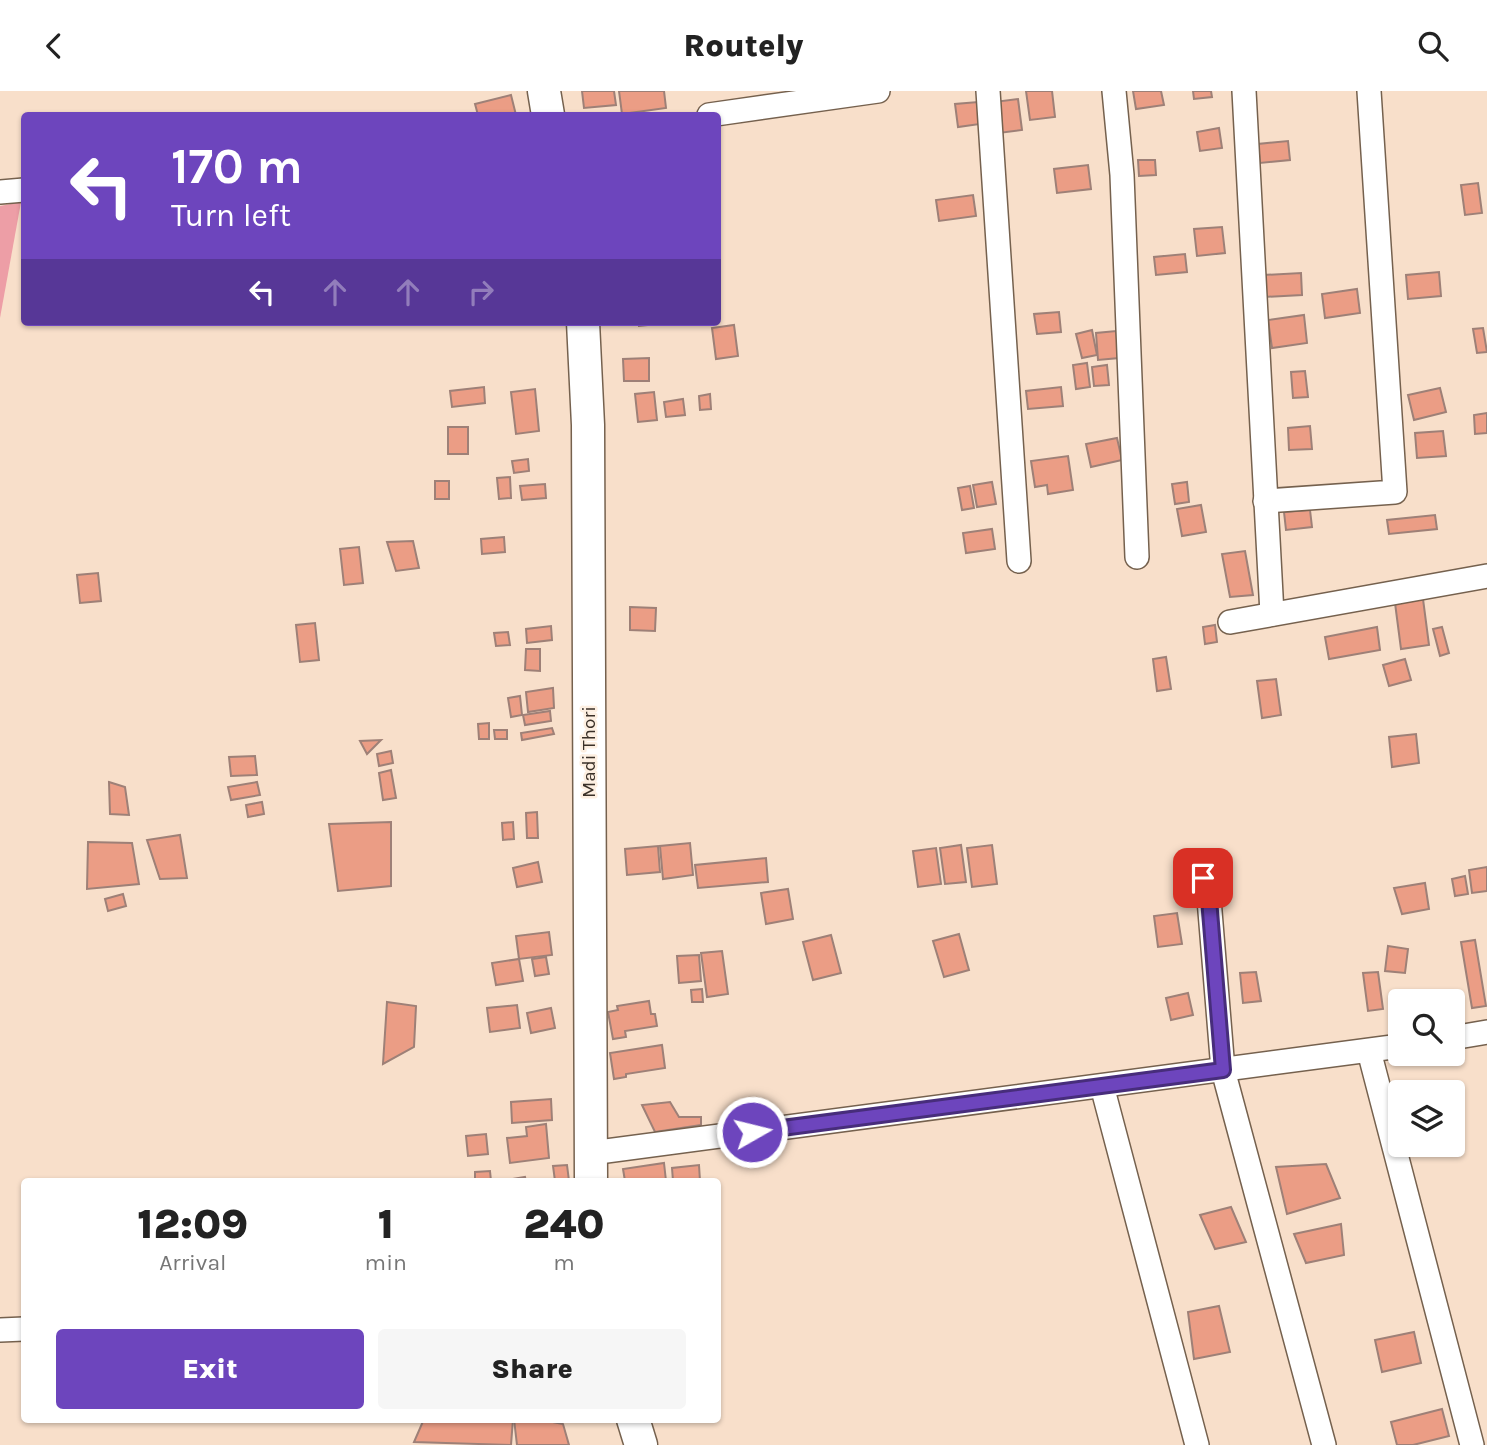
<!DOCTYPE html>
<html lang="en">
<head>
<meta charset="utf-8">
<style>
  :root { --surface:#fff; --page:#f6f6f6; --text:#222; --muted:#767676; --accent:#6d45bd }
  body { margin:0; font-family:Karla,sans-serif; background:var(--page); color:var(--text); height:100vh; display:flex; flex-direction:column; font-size:26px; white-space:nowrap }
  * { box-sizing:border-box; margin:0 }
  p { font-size:23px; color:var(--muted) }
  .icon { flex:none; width:38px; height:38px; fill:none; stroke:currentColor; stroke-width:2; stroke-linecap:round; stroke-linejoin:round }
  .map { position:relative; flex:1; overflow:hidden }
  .sheet { position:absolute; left:21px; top:1087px; width:700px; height:245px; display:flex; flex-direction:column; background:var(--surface); border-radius:7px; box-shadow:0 2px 5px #0004 }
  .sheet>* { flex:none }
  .top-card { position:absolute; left:21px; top:21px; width:700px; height:214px; border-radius:7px; box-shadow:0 2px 5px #0004; background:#6d45bd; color:#fff; overflow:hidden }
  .tools { position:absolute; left:1388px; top:898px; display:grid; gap:14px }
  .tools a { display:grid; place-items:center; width:77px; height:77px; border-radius:7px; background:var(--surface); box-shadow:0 2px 5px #0004; font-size:35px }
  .pin { position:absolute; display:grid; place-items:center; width:60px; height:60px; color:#fff; margin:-30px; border-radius:14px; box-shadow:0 4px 10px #0006 }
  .me { position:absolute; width:77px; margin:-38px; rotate:82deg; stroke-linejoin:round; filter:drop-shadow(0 0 5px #0008) }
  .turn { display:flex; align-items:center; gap:24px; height:147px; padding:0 35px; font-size:32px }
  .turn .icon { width:91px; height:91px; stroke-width:2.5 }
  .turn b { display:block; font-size:49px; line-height:60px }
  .lanes { display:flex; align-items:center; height:66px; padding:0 35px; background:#0003; justify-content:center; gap:35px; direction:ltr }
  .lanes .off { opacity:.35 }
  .eta { display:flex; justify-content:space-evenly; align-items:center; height:119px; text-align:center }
  .eta b { font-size:42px; font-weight:800; line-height:49px }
  .cta { display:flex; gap:14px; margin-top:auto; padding:14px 35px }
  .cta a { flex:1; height:80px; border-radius:7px; background:var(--accent); color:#fff; font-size:28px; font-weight:800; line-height:80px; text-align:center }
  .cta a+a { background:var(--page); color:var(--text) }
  header { display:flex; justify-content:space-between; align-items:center; height:91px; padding:0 35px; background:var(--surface); font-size:32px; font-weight:800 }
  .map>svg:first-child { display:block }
</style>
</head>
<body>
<header><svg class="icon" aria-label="back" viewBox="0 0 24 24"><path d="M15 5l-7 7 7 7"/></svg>Routely<svg class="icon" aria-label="search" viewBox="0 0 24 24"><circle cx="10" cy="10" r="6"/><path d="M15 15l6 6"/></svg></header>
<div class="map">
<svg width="1487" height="1354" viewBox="0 0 1487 1354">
  <rect width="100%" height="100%" fill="#f8dfca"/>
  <polygon fill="#ed9ea6" points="21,111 0,227 0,115"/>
  <g fill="#eb9d85" stroke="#9e8077" stroke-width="2">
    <polygon points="582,0 614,0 616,14 584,17"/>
    <polygon points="619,0 664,0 666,17 622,23"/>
    <polygon points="1026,0 1052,0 1055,26 1030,29"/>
    <polygon points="1133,0 1161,0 1164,14 1136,18"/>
    <polygon points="1193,0 1211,0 1212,6 1194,8"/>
    <polygon points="511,4 516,24 478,24 475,13"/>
    <polygon points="1018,8 1022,39 999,42 994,11"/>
    <polygon points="978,11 980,33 958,36 955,13"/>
    <polygon points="1219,37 1222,57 1200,60 1197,41"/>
    <polygon points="1288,50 1290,69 1260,72 1258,53"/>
    <polygon points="1138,69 1155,69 1156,84 1139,85"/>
    <polygon points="1088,74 1091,98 1057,102 1054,78"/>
    <polygon points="1478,92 1482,122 1465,124 1461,94"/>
    <polygon points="973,104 976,125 939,130 936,109"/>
    <polygon points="1222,136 1225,162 1197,165 1194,138"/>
    <polygon points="1185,163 1187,181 1156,184 1154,166"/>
    <polygon points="1439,181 1441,205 1408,208 1406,184"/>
    <polygon points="1301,182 1302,204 1264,206 1263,184"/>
    <polygon points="1357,198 1360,222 1325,227 1322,203"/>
    <polygon points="1059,221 1061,241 1037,243 1034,223"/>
    <polygon points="1304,224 1307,252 1272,257 1268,229"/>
    <polygon points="639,231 667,231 667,232 639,235"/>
    <polygon points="734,234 738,265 716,268 712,237"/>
    <polygon points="1483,237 1487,261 1477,262 1473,238"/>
    <polygon points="1092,239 1097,264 1082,267 1076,243"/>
    <polygon points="1116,240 1119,267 1098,269 1096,242"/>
    <polygon points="649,267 649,290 624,290 623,268"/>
    <polygon points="1087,272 1090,296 1076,298 1073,274"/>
    <polygon points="1107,274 1109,294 1094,295 1092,276"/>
    <polygon points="1305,280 1308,306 1293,307 1291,281"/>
    <polygon points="484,296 485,312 452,316 450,300"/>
    <polygon points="1061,296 1063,315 1028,318 1026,300"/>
    <polygon points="1440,297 1446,321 1414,329 1408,304"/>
    <polygon points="535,298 539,340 516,343 511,301"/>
    <polygon points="654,301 657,329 638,331 635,303"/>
    <polygon points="710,303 711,318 700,319 699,305"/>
    <polygon points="683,308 685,324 666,326 664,311"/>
    <polygon points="1487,322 1487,342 1475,343 1474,324"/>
    <polygon points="1310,335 1312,358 1289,359 1288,337"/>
    <rect x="448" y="336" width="20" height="27"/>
    <polygon points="1443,340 1446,365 1417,367 1415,342"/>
    <polygon points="1117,347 1122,369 1091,376 1086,353"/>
    <polygon points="1068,365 1073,399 1048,403 1047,394 1035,396 1031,370"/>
    <polygon points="528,368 529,380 514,382 512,370"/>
    <polygon points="510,386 511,407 499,408 497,387"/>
    <rect x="435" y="390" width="14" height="18"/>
    <polygon points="992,391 996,413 977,416 973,394"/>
    <polygon points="1187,391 1189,411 1175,413 1172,393"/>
    <polygon points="545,393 546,407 522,409 520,395"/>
    <polygon points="970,395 974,417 962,419 958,397"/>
    <polygon points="1201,414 1206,441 1182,445 1177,418"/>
    <polygon points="1310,419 1312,436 1286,439 1284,421"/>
    <polygon points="1435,424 1437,438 1389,443 1387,429"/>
    <polygon points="992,438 995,458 966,462 963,442"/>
    <polygon points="504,446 505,461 482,463 481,448"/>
    <polygon points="413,450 419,477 396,480 387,451"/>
    <polygon points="359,456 363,492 344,494 340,458"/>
    <polygon points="1245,460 1253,504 1230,506 1222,463"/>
    <polygon points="98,482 101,510 80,512 77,484"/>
    <polygon points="1423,508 1429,554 1401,558 1395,512"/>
    <polygon points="630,516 656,517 655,540 630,539"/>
    <polygon points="315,532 319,569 300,571 296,534"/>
    <polygon points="1215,534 1217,551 1205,553 1203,536"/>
    <polygon points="551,535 552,549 527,552 526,538"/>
    <polygon points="1377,536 1380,559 1329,568 1325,546"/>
    <polygon points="1442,536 1449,562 1440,565 1433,538"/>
    <polygon points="508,541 510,554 496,555 494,542"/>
    <polygon points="526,558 540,558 540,580 525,579"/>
    <polygon points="1166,566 1171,598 1157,600 1153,568"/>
    <polygon points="1405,568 1411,589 1389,595 1383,574"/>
    <polygon points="1276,588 1281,624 1262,627 1257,590"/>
    <polygon points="553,597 554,617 528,621 526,601"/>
    <polygon points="520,605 522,624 511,626 508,607"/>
    <polygon points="550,620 551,630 525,634 523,624"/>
    <polygon points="489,632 489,648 479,648 478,633"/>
    <polygon points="552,637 554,643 522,649 521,642"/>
    <polygon points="494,639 507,639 507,648 495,648"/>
    <polygon points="1416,643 1419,672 1392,676 1389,646"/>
    <polygon points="381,649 367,663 360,650"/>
    <polygon points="391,660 393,672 379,675 377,663"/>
    <polygon points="255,665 257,684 231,685 229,666"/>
    <polygon points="391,679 396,707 383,709 379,682"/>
    <polygon points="109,691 125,696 129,724 110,723"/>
    <polygon points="257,691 260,704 231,709 228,696"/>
    <polygon points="262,711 264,723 248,726 246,714"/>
    <polygon points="537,721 538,747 527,747 526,722"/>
    <polygon points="391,731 391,795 338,800 329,733"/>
    <polygon points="513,731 514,748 503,749 502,732"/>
    <polygon points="180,744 187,787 160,788 147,749"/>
    <polygon points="88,751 132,752 139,793 87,798"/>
    <polygon points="690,752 693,784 663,788 660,755"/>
    <polygon points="961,754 966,791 945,793 940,757"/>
    <polygon points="992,754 997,793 972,796 967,757"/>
    <polygon points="658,755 660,781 627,784 625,758"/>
    <polygon points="936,757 941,793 918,796 913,760"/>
    <polygon points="766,767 768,791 698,797 695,774"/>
    <polygon points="538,771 542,791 517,796 513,777"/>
    <polygon points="1487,776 1487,800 1472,802 1469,779"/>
    <polygon points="1465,785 1468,803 1455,805 1452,788"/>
    <polygon points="1425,792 1429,818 1402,823 1394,797"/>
    <polygon points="788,798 793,828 766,833 761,802"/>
    <polygon points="123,803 126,815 108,820 105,808"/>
    <polygon points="1177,822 1182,853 1158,856 1154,825"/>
    <polygon points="549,841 552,864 519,868 516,845"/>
    <polygon points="959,843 969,879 944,886 933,850"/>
    <polygon points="831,844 841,882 813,889 803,851"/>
    <polygon points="1475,849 1486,915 1472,917 1461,851"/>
    <polygon points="1388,855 1408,858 1405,882 1385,880"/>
    <polygon points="722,860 728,903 707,906 701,862"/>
    <polygon points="699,864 701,890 679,892 677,865"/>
    <polygon points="546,866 549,883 535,885 532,868"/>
    <polygon points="519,868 523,890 496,894 492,872"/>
    <polygon points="1256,881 1261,910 1243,912 1240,882"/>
    <polygon points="1378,881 1383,918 1368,920 1363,882"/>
    <polygon points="702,898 703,911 692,911 691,899"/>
    <polygon points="1188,902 1193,924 1171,929 1166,907"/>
    <polygon points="649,910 651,923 655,923 657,935 625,940 626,946 613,948 608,921 618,919 617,915"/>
    <polygon points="387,911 416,915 414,956 383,973"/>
    <polygon points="517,914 520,937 490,941 487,917"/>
    <polygon points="551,917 555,937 531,942 527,922"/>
    <polygon points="662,954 665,977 626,983 626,986 614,988 610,962"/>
    <polygon points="551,1008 552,1029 512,1032 511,1011"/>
    <polygon points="670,1011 679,1026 701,1026 701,1034 655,1041 642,1014"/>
    <polygon points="546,1033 549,1067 510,1072 507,1047 527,1045 526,1036"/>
    <polygon points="486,1043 488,1063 468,1065 466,1045"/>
    <polygon points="664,1072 666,1090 625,1090 623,1078"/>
    <polygon points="1326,1073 1340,1107 1287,1123 1276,1076"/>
    <polygon points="567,1074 569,1090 555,1090 553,1075"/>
    <polygon points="699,1074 700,1090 673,1090 672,1077"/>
    <polygon points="490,1080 491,1090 475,1090 475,1081"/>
    <polygon points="525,1086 526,1090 501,1090"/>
    <polygon points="1231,1116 1246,1151 1215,1158 1200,1124"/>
    <polygon points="1341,1133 1344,1164 1306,1172 1294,1143"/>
    <polygon points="1219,1215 1230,1261 1194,1268 1188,1221"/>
    <polygon points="1414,1241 1421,1272 1382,1281 1375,1249"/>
    <polygon points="1442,1318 1449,1345 1413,1354 1397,1354 1391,1331"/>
    <polygon points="424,1328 513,1328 511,1354 414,1351"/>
    <polygon points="514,1328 537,1328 563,1333 569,1354 517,1354"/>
  </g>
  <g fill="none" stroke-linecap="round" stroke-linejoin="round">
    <g stroke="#75614e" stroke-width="26">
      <g id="street">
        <polyline points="988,0 1019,470"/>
        <polyline points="1114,0 1122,84 1137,466"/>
        <polyline points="1244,0 1272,523"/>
        <polyline points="709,24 878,0"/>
        <polyline points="0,101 24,99"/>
        <polyline points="1265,410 1395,401 1369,0"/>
        <polyline points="1230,531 1487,485"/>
        <polyline points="1203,787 1208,796 1223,979 1324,1354"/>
        <polyline points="1452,947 1487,941"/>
        <polyline points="1369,960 1472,1354"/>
        <polyline points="1102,995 1197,1354"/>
        <polyline points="591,1062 1400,955"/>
        <polyline points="0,1239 24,1238"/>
      </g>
    </g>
    <g stroke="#75614e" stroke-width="35">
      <g id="secondary">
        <polyline points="544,0 548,24"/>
        <polyline points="583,231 588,334 591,1090"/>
        <polyline points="633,1328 641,1354"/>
      </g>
    </g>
    <use href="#street" stroke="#fff" stroke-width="23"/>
    <use href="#secondary" stroke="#fff" stroke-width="32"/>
  </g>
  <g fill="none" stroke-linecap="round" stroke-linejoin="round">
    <g stroke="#472d7b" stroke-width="18">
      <polyline id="route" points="752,1041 1223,979 1208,796 1203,787"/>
    </g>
    <use href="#route" stroke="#6d45bd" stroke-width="12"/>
  </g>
  <g text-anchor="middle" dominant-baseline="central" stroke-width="5" stroke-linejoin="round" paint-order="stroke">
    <g font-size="19" fill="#3a3028" stroke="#fdefe1">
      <text transform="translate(589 661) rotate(-90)">Madi Thori</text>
    </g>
  </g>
</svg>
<div class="tools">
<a><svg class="icon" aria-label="search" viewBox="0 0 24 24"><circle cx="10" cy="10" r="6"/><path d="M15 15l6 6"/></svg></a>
<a><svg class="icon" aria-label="layers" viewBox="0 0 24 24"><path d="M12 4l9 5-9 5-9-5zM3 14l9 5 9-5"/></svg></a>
</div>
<div class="pin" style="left:1203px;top:787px;background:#d93025"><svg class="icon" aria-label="arrive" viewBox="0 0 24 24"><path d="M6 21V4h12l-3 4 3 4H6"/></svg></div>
<svg class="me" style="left:752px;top:1041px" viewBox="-20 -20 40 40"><circle r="17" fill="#6d45bd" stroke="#fff" stroke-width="3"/><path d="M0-11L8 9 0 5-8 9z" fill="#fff"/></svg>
<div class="top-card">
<div class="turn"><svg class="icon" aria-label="left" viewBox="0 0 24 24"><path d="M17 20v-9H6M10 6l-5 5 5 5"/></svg><div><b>170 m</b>Turn left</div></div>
<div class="lanes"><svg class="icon" aria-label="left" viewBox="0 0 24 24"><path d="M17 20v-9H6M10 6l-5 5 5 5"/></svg><svg class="icon off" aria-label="ahead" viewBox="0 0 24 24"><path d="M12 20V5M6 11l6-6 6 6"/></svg><svg class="icon off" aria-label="ahead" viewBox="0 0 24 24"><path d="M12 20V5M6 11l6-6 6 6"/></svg><svg class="icon off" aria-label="right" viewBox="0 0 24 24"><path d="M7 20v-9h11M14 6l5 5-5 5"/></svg></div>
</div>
<section class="sheet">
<div class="eta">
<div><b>12:09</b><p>Arrival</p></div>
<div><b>1</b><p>min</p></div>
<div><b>240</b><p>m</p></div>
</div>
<div class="cta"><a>Exit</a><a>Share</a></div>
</section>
</div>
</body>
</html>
